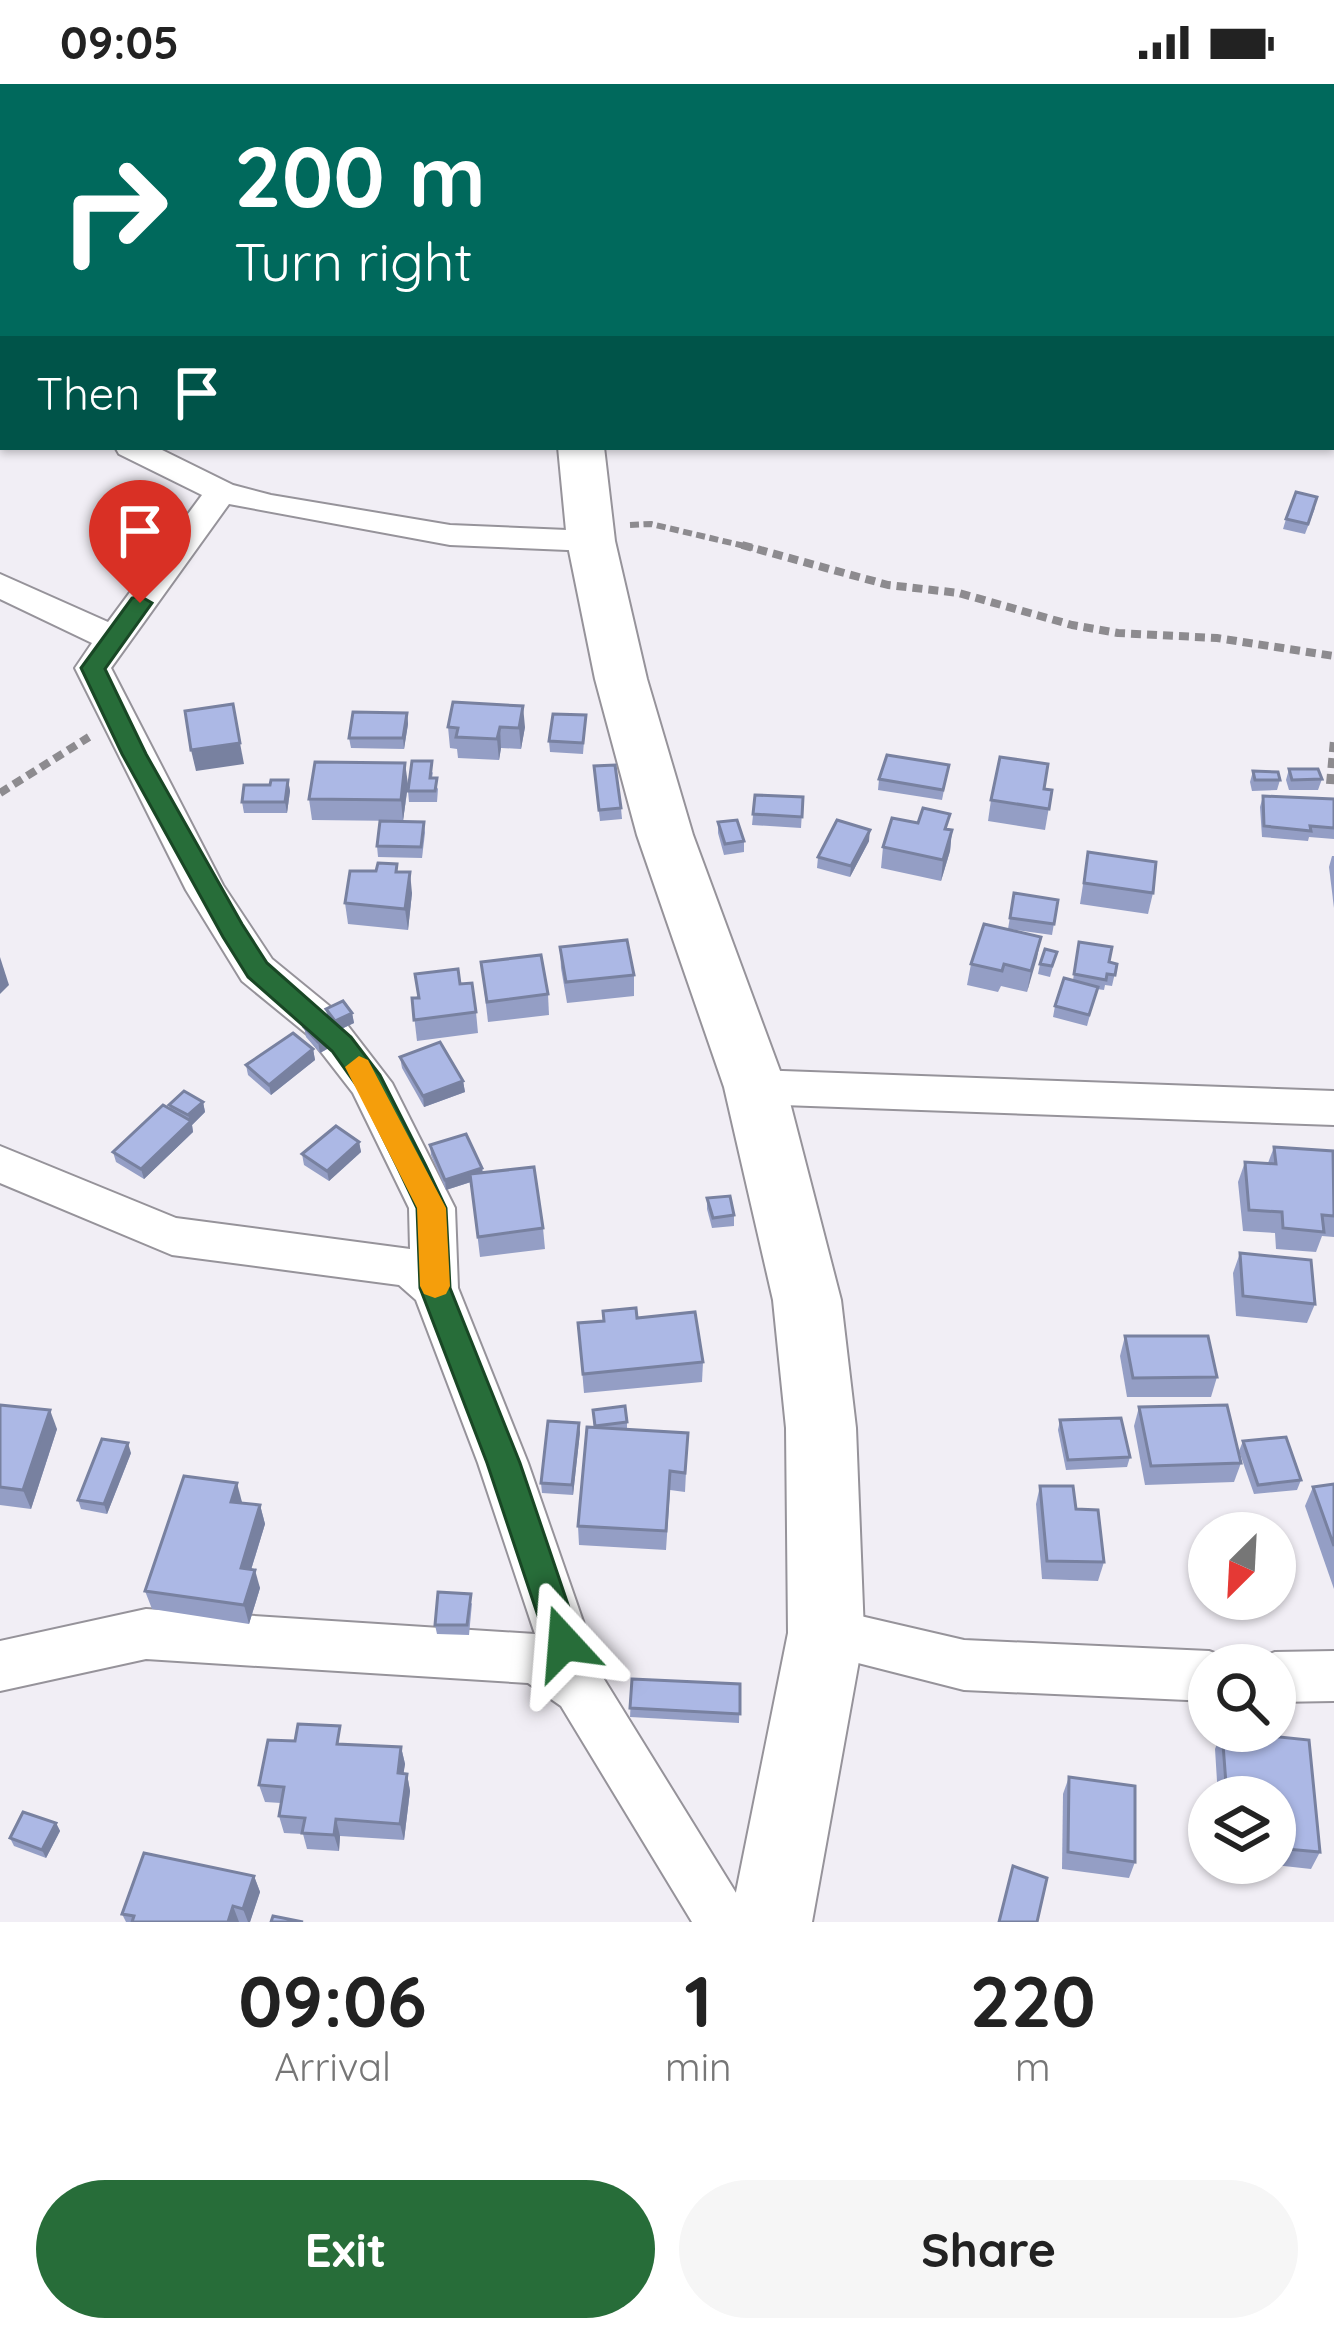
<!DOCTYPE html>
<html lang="en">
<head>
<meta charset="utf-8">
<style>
  :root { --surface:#fff; --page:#f6f6f6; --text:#222; --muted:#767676; --accent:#276d39 }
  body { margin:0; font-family:Quicksand,sans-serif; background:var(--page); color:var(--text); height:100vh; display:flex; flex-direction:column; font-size:45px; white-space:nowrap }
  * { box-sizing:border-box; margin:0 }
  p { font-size:39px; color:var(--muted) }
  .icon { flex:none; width:66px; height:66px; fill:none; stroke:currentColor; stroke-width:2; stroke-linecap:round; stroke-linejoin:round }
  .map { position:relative; height:1838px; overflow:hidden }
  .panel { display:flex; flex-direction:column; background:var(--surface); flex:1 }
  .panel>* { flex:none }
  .guide { position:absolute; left:0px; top:0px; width:1335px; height:366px; box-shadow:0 3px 9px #0004; background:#00695c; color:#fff; overflow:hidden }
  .needle { width:78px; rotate:204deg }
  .tools { position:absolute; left:1188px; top:1428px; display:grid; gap:24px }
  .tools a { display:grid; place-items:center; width:108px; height:108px; border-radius:50%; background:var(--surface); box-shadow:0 3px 9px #0004; font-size:60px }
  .pin { position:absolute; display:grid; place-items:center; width:102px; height:102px; color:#fff; margin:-123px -51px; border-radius:50% 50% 50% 0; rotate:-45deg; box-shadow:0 0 12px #0007 }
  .pin .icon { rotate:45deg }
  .me { position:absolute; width:132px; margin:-66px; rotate:341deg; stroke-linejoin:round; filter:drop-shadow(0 0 9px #0008) }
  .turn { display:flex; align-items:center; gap:42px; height:252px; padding:0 36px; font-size:54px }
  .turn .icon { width:156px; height:156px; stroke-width:2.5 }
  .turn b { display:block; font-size:84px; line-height:102px }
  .then { display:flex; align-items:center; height:114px; padding:0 36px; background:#0003; gap:24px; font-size:45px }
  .eta { display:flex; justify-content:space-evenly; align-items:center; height:204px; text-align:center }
  .eta b { font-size:72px; font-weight:800; line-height:84px }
  .button { display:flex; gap:24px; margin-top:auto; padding:24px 36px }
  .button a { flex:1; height:138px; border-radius:72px; background:var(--accent); color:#fff; font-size:48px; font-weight:800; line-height:138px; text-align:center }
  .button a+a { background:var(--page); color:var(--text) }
  .status { display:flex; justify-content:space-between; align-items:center; height:84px; padding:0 60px; background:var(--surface); direction:ltr }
  .status svg { height:33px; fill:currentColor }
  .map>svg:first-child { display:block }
</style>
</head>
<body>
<div class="status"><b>09:05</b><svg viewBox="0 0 49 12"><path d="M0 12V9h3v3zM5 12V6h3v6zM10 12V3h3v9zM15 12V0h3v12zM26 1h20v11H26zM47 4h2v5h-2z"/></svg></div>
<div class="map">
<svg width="1334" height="1838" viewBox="0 0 1334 1838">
  <rect width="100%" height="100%" fill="#f1eef5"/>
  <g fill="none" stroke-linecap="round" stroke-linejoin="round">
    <g stroke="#96939a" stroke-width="4">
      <g id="street">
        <polygon points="57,0 83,0 84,3 58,3"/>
        <polygon points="3,163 3,193 0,194 0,164"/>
        <rect x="0" y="279" width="3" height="20"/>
        <polygon points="115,363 156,363 233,401 271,411 450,441 591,447 603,450 608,457 603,464 591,467 450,461 229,420 111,584 223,801 272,875 338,929 392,999 455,1124 458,1204 528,1379 602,1592 754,1838 692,1838 561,1622 528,1599 146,1575 0,1607 0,1557 146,1525 535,1550 478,1379 416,1216 399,1201 172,1171 0,1099 0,1062 176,1134 410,1165 409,1124 353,1009 308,951 242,897 186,806 75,584 92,559 0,515 0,490 108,538 202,411 119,370"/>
        <polygon points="755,986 1334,1007 1334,1041 755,1020 740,1015 733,1003 740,991"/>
        <polygon points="826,1524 964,1556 1209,1567 1228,1574 1231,1581 1209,1581 1209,1617 964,1606 807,1566 800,1549 807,1532"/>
        <polygon points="1334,1567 1334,1617 1275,1618 1275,1581 1254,1581 1256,1575 1275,1568"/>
      </g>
    </g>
    <g stroke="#96939a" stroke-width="4">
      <g id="secondary">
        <rect x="511" y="0" width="38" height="3"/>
        <polygon points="558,363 604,363 615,457 647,595 693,751 786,1003 841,1216 856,1344 864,1549 812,1838 730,1838 788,1549 786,1344 773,1216 724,1003 637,751 595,595 567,457"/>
      </g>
    </g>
    <polyline stroke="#8d8b8f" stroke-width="6" stroke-dasharray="9 4.5" stroke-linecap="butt" points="630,441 651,440 753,464"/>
    <g stroke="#8d8b8f" stroke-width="8" stroke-dasharray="10 6" stroke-linecap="butt">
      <polyline points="742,461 888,501 959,509 1072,541 1118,549 1217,554 1334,572"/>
      <polyline points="1330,700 1334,656"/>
      <polyline points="0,709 89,653"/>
    </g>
    <use href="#street" fill="#fff" fill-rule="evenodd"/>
    <use href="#secondary" fill="#fff" fill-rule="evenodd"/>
  </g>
  <g fill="#949ec5">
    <polygon points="1334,0 1331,3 1306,1 1306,0"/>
    <polygon points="1315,424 1305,450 1283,445 1286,435"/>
    <polygon points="407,629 408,640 404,665 351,664 349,654"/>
    <polygon points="586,631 583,670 550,668 549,657"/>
    <polygon points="448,643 525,643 521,665 501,664 499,676 458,674 457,665 450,664"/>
    <polygon points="949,681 942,716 878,706 879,695"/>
    <polygon points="1289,685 1322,695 1318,706 1289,706 1286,696"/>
    <polygon points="1253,687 1280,696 1277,706 1252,707 1250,698"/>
    <polygon points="433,688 432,694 438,705 437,718 409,718 408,707"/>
    <polygon points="595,693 621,724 622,735 600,737"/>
    <polygon points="288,696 290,707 287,729 244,729 242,718"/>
    <polygon points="408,700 403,737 312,736 309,715"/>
    <polygon points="1044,705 1052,706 1045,746 988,737 991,716"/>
    <polygon points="755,711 803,713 801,744 752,741"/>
    <polygon points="1263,712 1334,715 1334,755 1309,753 1308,757 1262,753 1260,723"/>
    <polygon points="424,738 425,749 422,774 378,773 377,762"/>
    <polygon points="718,738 744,757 744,768 724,771 718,749"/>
    <polygon points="948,746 952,746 950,767 941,797 881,784 883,763"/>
    <polygon points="869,757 850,793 817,784 818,773"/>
    <polygon points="1088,768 1153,809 1148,830 1080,820"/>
    <polygon points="1332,772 1334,772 1334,824 1329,783"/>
    <polygon points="398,788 412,809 408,846 348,840 345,819"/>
    <polygon points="1014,809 1058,816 1052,851 1008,845"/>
    <polygon points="1041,853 1027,908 1001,902 998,908 967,901 971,880"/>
    <polygon points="1079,858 1109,878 1117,880 1112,902 1105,901 1104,906 1097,905 1087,942 1053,933 1055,922 1073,896"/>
    <polygon points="560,863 634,891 634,912 567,919 561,884"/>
    <polygon points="1057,868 1050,893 1038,890 1040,880"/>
    <polygon points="481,878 548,910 549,931 488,938"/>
    <polygon points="460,900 476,928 478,949 417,957 412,914"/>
    <polygon points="326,925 352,929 354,939 337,947 328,936"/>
    <polygon points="304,943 335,950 336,960 320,969 306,953"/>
    <polygon points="313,965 315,976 271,1011 248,991 246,981"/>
    <polygon points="400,973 463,997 465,1008 424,1023 402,984"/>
    <polygon points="203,1018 205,1028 192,1041 193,1048 144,1095 116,1078 113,1068 171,1026 169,1021"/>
    <polygon points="359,1058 361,1068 329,1097 304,1081 302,1070"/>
    <polygon points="430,1061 482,1084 483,1089 543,1144 545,1165 480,1173 471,1098 446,1106 431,1071"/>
    <polygon points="1274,1063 1334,1076 1334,1153 1322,1152 1316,1168 1276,1165 1275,1149 1243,1147 1238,1098 1245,1078 1268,1079"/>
    <polygon points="707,1114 734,1131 734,1142 712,1144 707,1125"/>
    <polygon points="1240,1169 1315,1220 1307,1239 1236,1232 1233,1189"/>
    <polygon points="637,1234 703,1278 702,1298 584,1309 578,1239"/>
    <polygon points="1125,1252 1217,1293 1211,1313 1127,1313 1120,1272"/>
    <polygon points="0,1321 57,1345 31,1425 0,1421"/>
    <polygon points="1139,1323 1241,1379 1234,1398 1145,1401 1134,1342"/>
    <polygon points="593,1326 627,1338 627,1346 688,1349 685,1408 670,1406 666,1466 579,1461 578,1442 594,1344"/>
    <polygon points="1060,1336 1130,1373 1127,1383 1066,1386 1058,1346"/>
    <polygon points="580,1348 573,1411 542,1409 541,1399"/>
    <polygon points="1243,1357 1301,1396 1297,1406 1254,1410 1239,1367"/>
    <polygon points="131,1369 107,1430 81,1425 78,1416"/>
    <polygon points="1334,1400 1334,1505 1305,1422 1313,1403"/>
    <polygon points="1040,1402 1076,1425 1104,1478 1098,1497 1042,1495 1036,1420"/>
    <polygon points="242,1419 260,1421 265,1440 251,1486 260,1504 249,1540 152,1525 145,1507"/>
    <polygon points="472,1519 469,1551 437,1550 435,1541"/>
    <polygon points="632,1595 740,1600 739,1639 630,1633"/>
    <polygon points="1222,1647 1320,1768 1311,1785 1255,1779 1275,1779 1275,1713 1218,1713 1215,1665"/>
    <polygon points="344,1660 401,1663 405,1680 403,1690 407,1690 410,1707 404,1756 340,1752 339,1767 307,1765 303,1750 284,1749 279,1732 281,1719 265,1718 259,1701"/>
    <polygon points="1069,1693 1135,1778 1129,1794 1062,1785 1063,1710"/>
    <polygon points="56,1739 60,1747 46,1774 14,1762 10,1754"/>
    <polygon points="254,1792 260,1808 250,1838 126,1838 122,1830"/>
  </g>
  <g fill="#7881a0">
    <polygon points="523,622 525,643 521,665 519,644"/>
    <polygon points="407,629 408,640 404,665 403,654"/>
    <polygon points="500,643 501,664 499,676 497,655"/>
    <polygon points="240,659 244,680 196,687 191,666"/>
    <polygon points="405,679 408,700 403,737 401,716"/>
    <polygon points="288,696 290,707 287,729 285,718"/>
    <polygon points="870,746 869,757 850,793 851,782"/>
    <polygon points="952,746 950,767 941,797 943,776"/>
    <polygon points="410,788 412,809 408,846 405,825"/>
    <polygon points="1041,853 1037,874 1027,908 1031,887"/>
    <polygon points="0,873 9,901 0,910"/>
    <polygon points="352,929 354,939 337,947 335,937"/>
    <polygon points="335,950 336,960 320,969 318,958"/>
    <polygon points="313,965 315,976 271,1011 269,1001"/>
    <polygon points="463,997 465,1008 424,1023 423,1012"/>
    <polygon points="203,1018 205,1028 192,1041 193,1048 144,1095 141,1085 190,1038 188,1031"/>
    <polygon points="359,1058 361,1068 329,1097 327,1087"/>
    <polygon points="482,1084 483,1094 446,1106 445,1096"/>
    <polygon points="50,1326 57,1345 31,1425 23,1406"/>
    <polygon points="579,1339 580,1348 573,1411 572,1401"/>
    <polygon points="128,1359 131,1369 107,1430 104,1420"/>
    <polygon points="237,1399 242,1418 231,1418"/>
    <polygon points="260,1421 265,1440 246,1502 241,1484"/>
    <polygon points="255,1486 260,1504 249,1540 244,1521"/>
    <polygon points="401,1663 405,1680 401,1706 398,1689"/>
    <polygon points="407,1690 410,1707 404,1756 400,1740"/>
    <polygon points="336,1735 340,1752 339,1767 334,1751"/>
    <polygon points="56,1739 60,1747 46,1774 42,1766"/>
    <polygon points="254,1792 260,1808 250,1838 248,1838 243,1825"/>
    <polygon points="233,1822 239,1838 228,1838"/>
  </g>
  <g fill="#acb8e5" stroke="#7881a0" stroke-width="3">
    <polygon points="1054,0 1091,0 1092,3 1055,3"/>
    <rect x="1332" y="64" width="2" height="25"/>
    <polygon points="1296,408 1317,413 1308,440 1286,435"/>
    <polygon points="453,618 523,622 519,644 500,643 497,655 456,653 458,644 448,643"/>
    <polygon points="233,620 240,659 191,666 185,627"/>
    <polygon points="353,628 407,629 403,654 349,654"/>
    <polygon points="553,630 586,631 583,659 549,657"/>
    <polygon points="887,671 949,681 943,706 879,695"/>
    <polygon points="1000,673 1048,680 1044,705 1052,706 1049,725 991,716"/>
    <polygon points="412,677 432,677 430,694 437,694 435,707 408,707"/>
    <polygon points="315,678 405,679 401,716 309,715"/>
    <polygon points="615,681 621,724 599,726 594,682"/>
    <polygon points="1289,685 1318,685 1322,695 1292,696"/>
    <polygon points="1253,687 1278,688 1280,696 1255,696"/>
    <polygon points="271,696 288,696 285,718 242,718 244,701 270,701"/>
    <polygon points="755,711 803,713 802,733 753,730"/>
    <polygon points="1263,712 1334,715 1334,744 1310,742 1311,747 1264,742"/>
    <polygon points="923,724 950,730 945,745 952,746 943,776 883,763 892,734 918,739"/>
    <polygon points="737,736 744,757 725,760 718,738"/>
    <polygon points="837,736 870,746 851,782 818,773"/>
    <polygon points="380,737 424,738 421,763 377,762"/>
    <polygon points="1088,768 1156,778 1153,809 1084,799"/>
    <polygon points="378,779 397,780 396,788 410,788 405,825 345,819 350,787 376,787"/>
    <polygon points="1014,809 1058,816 1054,840 1010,834"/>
    <polygon points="984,840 1041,853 1031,887 1004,880 1002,887 971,880"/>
    <polygon points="627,856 634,891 566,898 560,863"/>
    <polygon points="1079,858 1112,863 1109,878 1117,880 1115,891 1107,890 1106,896 1074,890"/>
    <polygon points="1045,865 1057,868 1052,882 1040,880"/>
    <polygon points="541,871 548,910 487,918 481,878"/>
    <polygon points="458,885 460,900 472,899 476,928 414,936 412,914 419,914 415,890"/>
    <polygon points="1064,894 1098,903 1089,931 1055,922"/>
    <polygon points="343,917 352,929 335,937 326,925"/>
    <polygon points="320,934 335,950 318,958 304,943"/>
    <polygon points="293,949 313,965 269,1001 246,981"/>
    <polygon points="440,958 463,997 423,1012 400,973"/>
    <polygon points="184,1007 203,1018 188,1031 169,1021"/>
    <polygon points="163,1021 191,1037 141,1085 113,1068"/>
    <polygon points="336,1042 359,1058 327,1087 302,1070"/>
    <polygon points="466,1050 482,1084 445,1096 430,1061"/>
    <polygon points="1274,1063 1333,1067 1334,1132 1322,1131 1324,1148 1283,1144 1282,1128 1249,1126 1245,1078 1276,1080"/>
    <polygon points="534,1083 543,1144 478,1153 470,1090"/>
    <polygon points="730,1112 734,1131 713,1134 707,1114"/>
    <polygon points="1240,1169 1311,1176 1315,1220 1243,1212"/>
    <polygon points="636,1224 637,1234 695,1228 703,1278 583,1290 578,1239 604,1237 603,1227"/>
    <polygon points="1125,1252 1208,1252 1217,1293 1133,1294"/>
    <polygon points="0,1321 50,1326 23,1406 0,1403"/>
    <polygon points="1227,1321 1241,1379 1151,1382 1139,1323"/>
    <polygon points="625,1322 627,1338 595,1342 593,1326"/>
    <polygon points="1121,1334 1130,1373 1068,1376 1060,1336"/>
    <polygon points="548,1337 579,1339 572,1401 541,1399"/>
    <polygon points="587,1343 688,1349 685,1389 670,1387 666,1447 578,1442"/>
    <polygon points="1286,1353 1301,1396 1258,1401 1243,1357"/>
    <polygon points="102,1355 128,1359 104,1420 78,1416"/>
    <polygon points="184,1392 237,1399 231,1418 260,1421 241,1484 255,1486 244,1521 145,1507"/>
    <polygon points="1334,1400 1334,1462 1313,1403"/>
    <polygon points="1040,1402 1073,1402 1076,1425 1098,1426 1104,1478 1047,1477"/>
    <polygon points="438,1508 471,1510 467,1541 435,1541"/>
    <polygon points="632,1595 740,1600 740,1630 630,1624"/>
    <polygon points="298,1640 340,1642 337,1660 401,1663 398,1689 407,1690 400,1740 336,1735 334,1751 302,1749 305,1734 279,1732 284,1703 259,1701 268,1656 295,1657"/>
    <polygon points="1222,1647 1309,1656 1320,1768 1275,1764 1275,1713 1227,1713"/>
    <polygon points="1069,1693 1135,1702 1135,1778 1068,1768"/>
    <polygon points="23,1728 56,1739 42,1766 10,1754"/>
    <polygon points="144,1769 254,1792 243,1825 233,1822 228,1838 132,1838 134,1832 122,1830"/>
    <polygon points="1013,1782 1047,1794 1037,1838 999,1838"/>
    <polygon points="273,1832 303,1838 271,1838"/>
  </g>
  <polygon fill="#276d39" stroke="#194725" stroke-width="3" points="140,512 152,519 105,585 146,670 242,840 267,879 351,953 380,991 426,1082 446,1124 450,1204 520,1379 581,1559 576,1570 564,1575 552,1570 547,1559 487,1379 420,1204 417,1124 397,1082 359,1005 332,967 248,893 223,853 122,670 81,584 132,514"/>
  <polygon fill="#f59e0b" points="359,972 368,976 446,1124 450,1202 446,1210 435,1214 424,1210 420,1202 417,1124 345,983"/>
</svg>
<div class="tools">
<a><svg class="needle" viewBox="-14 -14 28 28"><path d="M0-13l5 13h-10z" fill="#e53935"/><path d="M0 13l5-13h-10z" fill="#767676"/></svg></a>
<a><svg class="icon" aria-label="search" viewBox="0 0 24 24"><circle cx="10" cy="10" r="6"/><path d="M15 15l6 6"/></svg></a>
<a><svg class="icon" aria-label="layers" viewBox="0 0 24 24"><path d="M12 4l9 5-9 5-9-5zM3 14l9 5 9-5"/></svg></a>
</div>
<div class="pin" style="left:140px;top:519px;background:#d93025"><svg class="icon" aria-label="arrive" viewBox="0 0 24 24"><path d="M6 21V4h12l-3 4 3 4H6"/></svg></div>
<svg class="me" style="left:564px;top:1559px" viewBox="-20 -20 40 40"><path d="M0-17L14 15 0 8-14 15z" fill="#276d39" stroke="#fff" stroke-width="4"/></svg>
<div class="guide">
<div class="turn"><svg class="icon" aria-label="right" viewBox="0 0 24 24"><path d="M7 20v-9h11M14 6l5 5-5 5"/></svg><div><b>200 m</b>Turn right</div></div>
<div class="then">Then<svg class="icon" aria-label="arrive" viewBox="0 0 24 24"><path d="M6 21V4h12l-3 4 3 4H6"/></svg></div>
</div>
</div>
<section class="panel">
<div class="eta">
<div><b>09:06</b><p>Arrival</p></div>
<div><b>1</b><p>min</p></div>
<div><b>220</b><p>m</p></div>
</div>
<div class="button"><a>Exit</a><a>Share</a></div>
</section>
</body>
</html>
